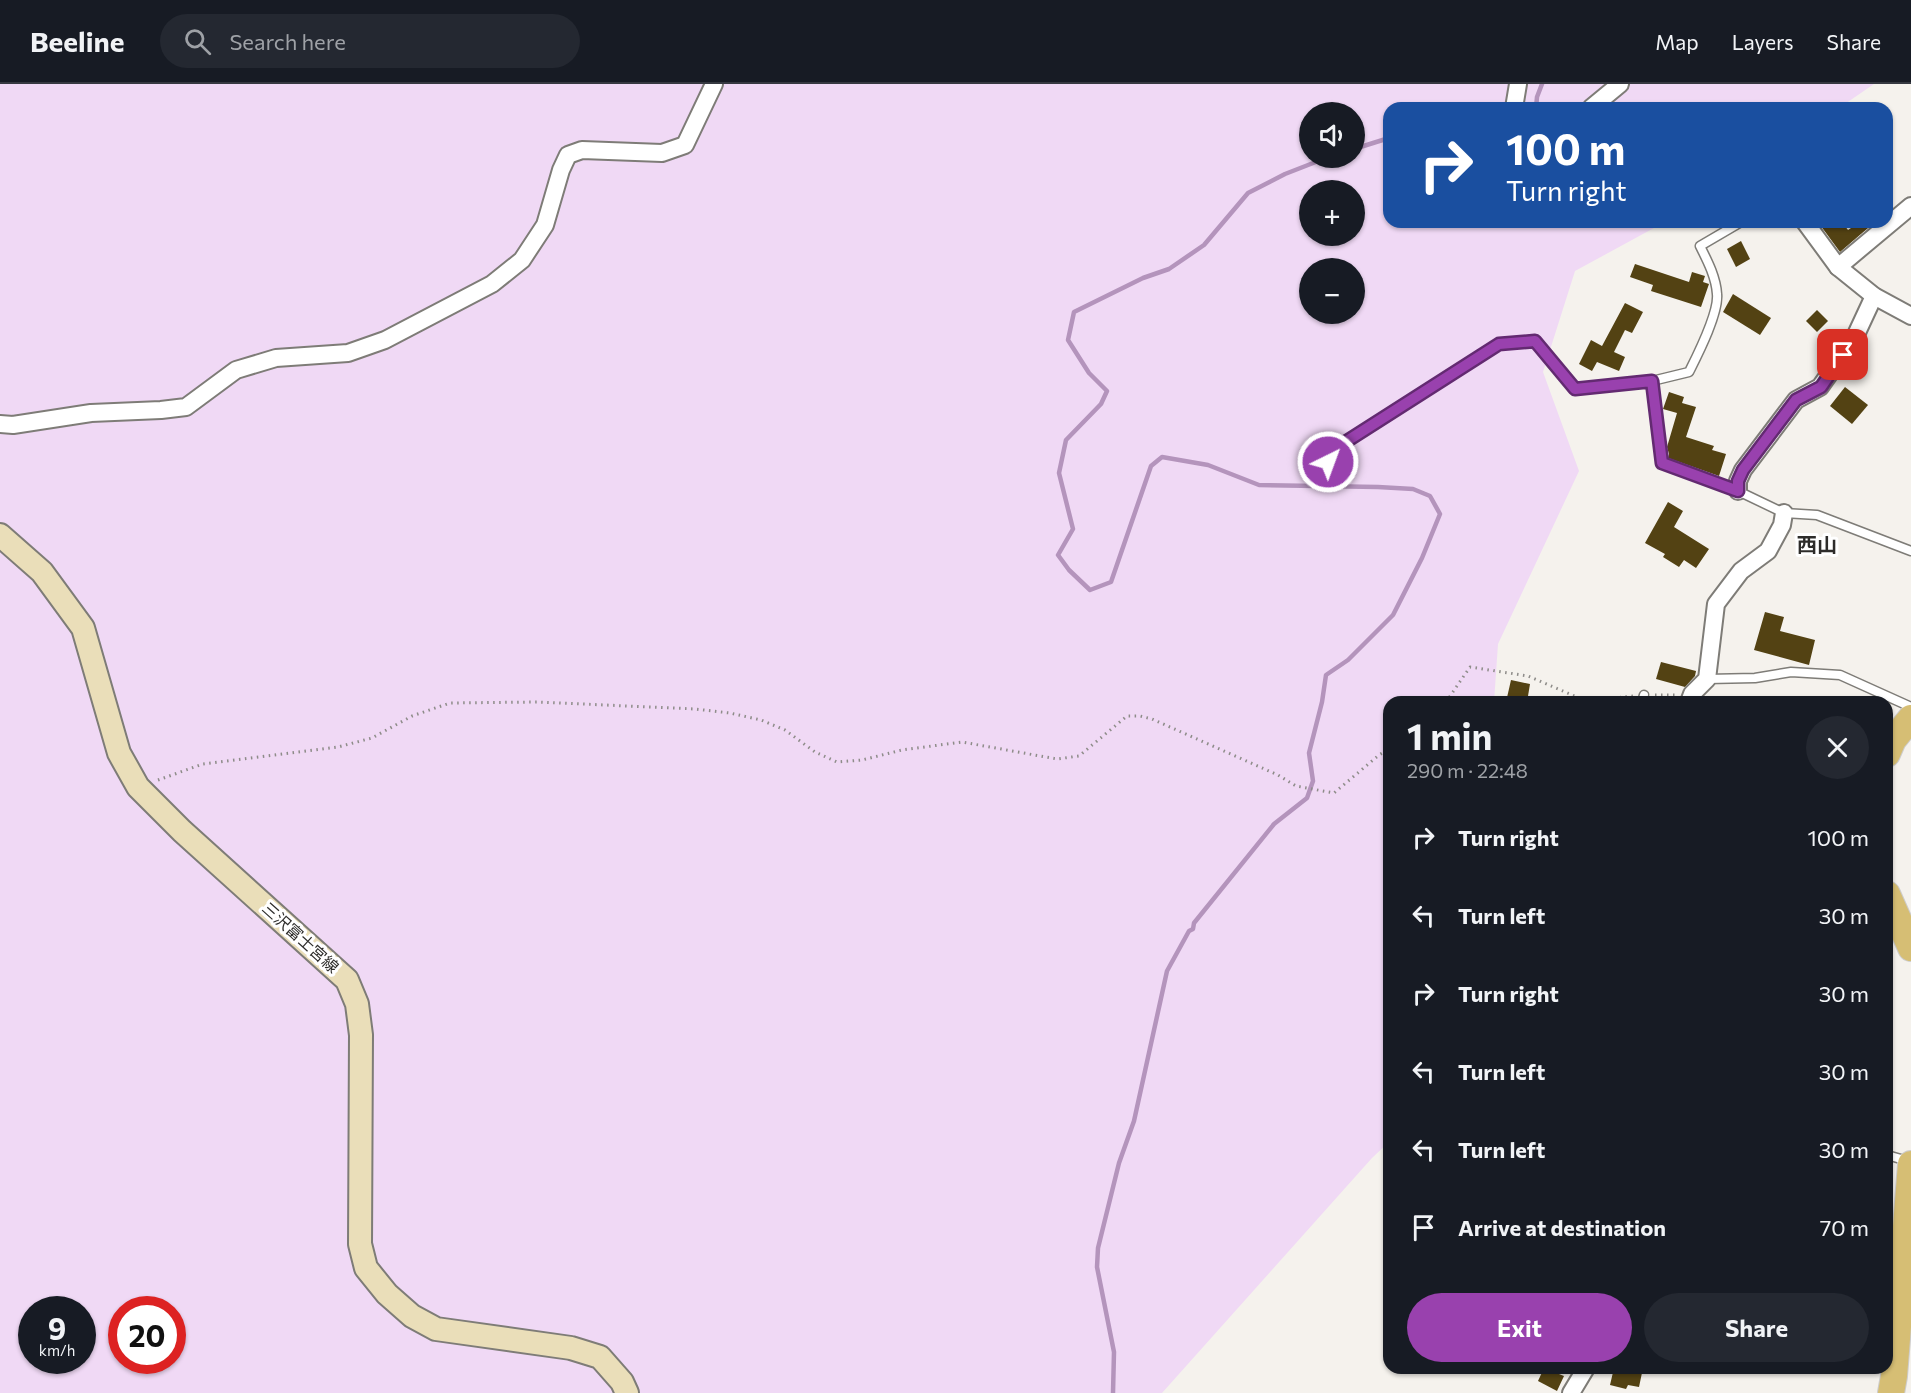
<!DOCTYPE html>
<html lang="en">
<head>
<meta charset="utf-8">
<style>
  :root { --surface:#171b24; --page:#242831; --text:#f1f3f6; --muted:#9ea1a6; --line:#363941; --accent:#9941ae }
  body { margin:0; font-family:Commissioner,"Noto Sans JP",sans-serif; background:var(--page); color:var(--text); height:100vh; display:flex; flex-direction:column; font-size:22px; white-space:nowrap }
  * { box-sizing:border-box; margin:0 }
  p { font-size:20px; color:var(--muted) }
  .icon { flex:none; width:33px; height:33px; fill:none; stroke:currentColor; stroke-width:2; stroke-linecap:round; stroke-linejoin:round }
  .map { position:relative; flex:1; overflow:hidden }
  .side { position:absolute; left:1383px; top:612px; width:510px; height:678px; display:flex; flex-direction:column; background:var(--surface); border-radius:18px; box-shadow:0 2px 4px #0004 }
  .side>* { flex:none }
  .hud { position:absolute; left:1383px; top:18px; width:510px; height:126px; border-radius:18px; box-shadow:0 2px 4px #0004; background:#1a4fa0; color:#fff; overflow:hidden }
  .controls { position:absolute; left:1299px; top:18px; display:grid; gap:12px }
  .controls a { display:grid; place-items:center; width:66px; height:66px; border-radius:50%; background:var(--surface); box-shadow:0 2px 4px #0004; font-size:30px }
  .speed { position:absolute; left:18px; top:1212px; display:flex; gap:12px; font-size:30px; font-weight:700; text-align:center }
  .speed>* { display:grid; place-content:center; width:78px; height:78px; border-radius:50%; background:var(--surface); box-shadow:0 2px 4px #0004; line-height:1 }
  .speed small { font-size:15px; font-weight:400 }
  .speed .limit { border:9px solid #d22; background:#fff; color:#111 }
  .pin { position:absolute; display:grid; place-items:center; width:51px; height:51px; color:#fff; margin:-26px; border-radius:12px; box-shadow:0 3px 9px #0006 }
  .me { position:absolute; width:66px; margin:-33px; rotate:42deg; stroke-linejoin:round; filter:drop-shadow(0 0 4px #0008) }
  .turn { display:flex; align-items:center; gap:21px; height:126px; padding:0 24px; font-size:27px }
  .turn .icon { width:78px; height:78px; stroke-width:2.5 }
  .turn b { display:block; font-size:42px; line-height:51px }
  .round { display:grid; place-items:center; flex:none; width:63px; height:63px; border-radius:32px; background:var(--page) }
  .head { display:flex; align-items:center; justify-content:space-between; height:102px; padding:0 24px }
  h1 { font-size:36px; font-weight:700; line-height:45px }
  .primary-button { display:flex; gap:12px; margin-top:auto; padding:12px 24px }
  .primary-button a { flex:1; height:69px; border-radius:36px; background:var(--accent); color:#fff; font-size:24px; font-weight:700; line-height:69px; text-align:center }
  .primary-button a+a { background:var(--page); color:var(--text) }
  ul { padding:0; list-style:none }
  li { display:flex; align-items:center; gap:18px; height:78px; padding:0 24px }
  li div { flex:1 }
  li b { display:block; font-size:22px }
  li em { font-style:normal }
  header { display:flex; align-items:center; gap:36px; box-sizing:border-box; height:84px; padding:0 30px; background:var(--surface); border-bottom:2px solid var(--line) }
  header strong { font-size:28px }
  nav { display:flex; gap:33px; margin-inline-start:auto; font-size:21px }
  .search { width:420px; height:54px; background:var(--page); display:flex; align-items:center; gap:15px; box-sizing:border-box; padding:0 21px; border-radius:33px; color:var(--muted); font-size:22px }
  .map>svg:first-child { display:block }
</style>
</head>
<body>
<header>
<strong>Beeline</strong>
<div class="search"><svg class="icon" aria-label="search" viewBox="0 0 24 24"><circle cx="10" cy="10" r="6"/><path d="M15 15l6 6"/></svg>Search here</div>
<nav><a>Map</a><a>Layers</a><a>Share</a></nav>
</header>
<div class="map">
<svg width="1911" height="1309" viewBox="0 0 1911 1309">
  <rect width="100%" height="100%" fill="#f5f2ed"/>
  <path fill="#f0d9f5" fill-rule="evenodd" d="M0,0H1874L1839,24H1389V138H1665L1575,187L1543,288L1579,387L1498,560L1494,618H1389V1058L1372,1074L1162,1309H0ZM1310,28H1354V74H1310ZM1310,106H1354V152H1310ZM1310,184H1354V230H1310ZM32,1226H82V1276H32ZM122,1226H172V1276H122Z"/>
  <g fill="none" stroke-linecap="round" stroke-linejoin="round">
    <g stroke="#b494bc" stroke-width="4.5">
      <polyline points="1536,24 1537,13 1542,0"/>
      <polyline points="1354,65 1389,54"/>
      <polyline points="1113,1309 1114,1268 1097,1183 1098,1164 1119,1079 1134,1037 1167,887 1189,847 1193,845 1194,839 1274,740 1307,714 1313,697 1309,669 1322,618 1326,591 1348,576 1393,531 1422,474 1440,430 1430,412 1413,405 1378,403 1259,401 1208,381 1162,373 1151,382 1111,498 1090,506 1069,486 1058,471 1073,445 1059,389 1066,356 1101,320 1107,307 1089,289 1068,256 1074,228 1143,194 1169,185 1204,161 1248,109 1285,90 1326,74"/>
    </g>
  </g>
  <g fill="#534213">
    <polygon points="1818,138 1842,138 1848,146 1860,138 1863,138 1868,144 1840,168"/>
    <polygon points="1741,157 1750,175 1736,183 1727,165"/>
    <polygon points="1635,180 1689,198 1692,188 1705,192 1703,198 1709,200 1701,223 1651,207 1653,201 1630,193"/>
    <polygon points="1733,210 1771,234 1760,251 1723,228"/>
    <polygon points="1625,219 1643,228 1632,249 1625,246 1614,268 1625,273 1619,287 1597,278 1592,287 1579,280 1591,256 1602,262"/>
    <polygon points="1817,226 1828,237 1817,248 1806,237"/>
    <polygon points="1845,303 1868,321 1852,340 1830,322"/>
    <polygon points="1669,308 1684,313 1682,319 1696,323 1686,353 1714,362 1712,366 1726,370 1719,392 1668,374 1669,370 1667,363 1677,329 1663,325"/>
    <polygon points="1668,418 1683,427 1674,443 1709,465 1696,484 1684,476 1679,483 1663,473 1665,470 1645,459"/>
    <polygon points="1765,528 1784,533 1780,547 1815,556 1809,581 1754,566"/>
    <polygon points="1661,578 1696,587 1695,592 1685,603 1656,595"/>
    <polygon points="1511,596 1530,600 1527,618 1506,618"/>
    <polygon points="1544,1284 1564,1292 1557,1307 1538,1297"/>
    <polygon points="1614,1284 1643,1284 1639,1303 1628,1301 1626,1305 1610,1301"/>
  </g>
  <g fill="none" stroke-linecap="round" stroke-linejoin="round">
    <g stroke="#7e7c77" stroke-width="11">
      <g id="lane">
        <path d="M1652,297L1689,288C1698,270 1719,229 1717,210C1716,193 1707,176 1700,162L1741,138"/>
        <polyline points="1323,390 1334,366 1499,260 1535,257 1575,305 1652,297 1662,379 1738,407 1784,429 1817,431 1911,467"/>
        <polyline points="1707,595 1755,594 1791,588 1840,591 1911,623"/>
        <polyline points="1642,618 1644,611"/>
        <polyline points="1887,1071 1911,1078"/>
      </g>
    </g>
    <g stroke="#7e7c77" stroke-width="20">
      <g id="street">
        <polyline points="1514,24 1518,0"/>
        <polyline points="1591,24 1620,0"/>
        <polyline points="1805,138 1838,183 1874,212 1911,232"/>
        <polyline points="1838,183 1911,122"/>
        <polyline points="0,340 13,341 91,329 161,326 186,323 236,286 276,274 348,269 385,256 492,200 522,176 545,141 561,86 568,71 582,66 662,69 685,61 714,0"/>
        <polyline points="1738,407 1738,397 1743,386 1796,316 1820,303 1854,255 1874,212"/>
        <polyline points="1689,618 1692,610 1707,595 1716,520 1741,487 1768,467 1782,441 1784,429"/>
        <polyline points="1571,1309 1586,1284"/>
      </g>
    </g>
    <g stroke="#7e7c77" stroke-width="26">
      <polyline id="secondary" points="0,451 42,488 83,544 119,669 138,703 182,747 347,896 357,920 361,951 360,1160 366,1184 387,1210 412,1232 436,1245 571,1264 600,1273 622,1298 627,1309"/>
    </g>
    <g stroke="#cdcccc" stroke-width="28">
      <g id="primary">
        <polyline points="1887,670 1893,656 1911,634"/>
        <polyline points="1887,810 1911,864"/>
        <polyline points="1891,1309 1894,1292 1911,1080"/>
      </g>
    </g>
    <g stroke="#8e8c89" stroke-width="3" stroke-dasharray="1.5 4.5" stroke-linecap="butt">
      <polyline points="1655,611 1675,611"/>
      <polyline points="1446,618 1470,583 1528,592 1586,617 1633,612"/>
      <polyline points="158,696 203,680 338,663 372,654 412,632 450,619 537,618 695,625 730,629 761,636 785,646 815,668 837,678 862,676 902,666 962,658 1057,675 1079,672 1127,632 1140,632 1152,635 1278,691 1296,702 1334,709 1379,671 1389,665"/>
    </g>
    <use href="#lane" stroke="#fff" stroke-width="8"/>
    <use href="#street" stroke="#fff" stroke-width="16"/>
    <use href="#secondary" stroke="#eadeb9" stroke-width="22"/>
    <use href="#primary" stroke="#d6be74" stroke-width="26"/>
  </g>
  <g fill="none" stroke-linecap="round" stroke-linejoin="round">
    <g stroke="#632a71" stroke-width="15">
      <polyline id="route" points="1328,378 1334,366 1347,357 1499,260 1535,257 1575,305 1652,297 1662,379 1738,407 1738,397 1743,386 1796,316 1821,303 1843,271"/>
    </g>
    <use href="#route" stroke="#9941ae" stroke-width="10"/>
  </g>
  <g text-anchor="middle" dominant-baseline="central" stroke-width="6" stroke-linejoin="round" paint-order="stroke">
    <g font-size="16" fill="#2d2c2a" stroke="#fff">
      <text transform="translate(301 853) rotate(42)">三沢富士宮線</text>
    </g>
    <g font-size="20" font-weight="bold" fill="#2d2c2a" stroke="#fff">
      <text x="1817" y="460">西山</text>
    </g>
  </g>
</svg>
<div class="controls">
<a><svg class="icon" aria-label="sound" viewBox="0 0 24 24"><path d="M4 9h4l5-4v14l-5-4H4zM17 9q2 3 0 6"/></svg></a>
<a>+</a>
<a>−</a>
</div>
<div class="speed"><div>9<small>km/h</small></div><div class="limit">20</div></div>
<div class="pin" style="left:1843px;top:271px;background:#d93025"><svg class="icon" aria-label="arrive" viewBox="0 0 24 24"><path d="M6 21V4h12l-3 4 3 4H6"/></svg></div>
<svg class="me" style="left:1328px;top:378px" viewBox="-20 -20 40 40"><circle r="17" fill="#9941ae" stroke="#fff" stroke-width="3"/><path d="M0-11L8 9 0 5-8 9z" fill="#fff"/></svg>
<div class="hud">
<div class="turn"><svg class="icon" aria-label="right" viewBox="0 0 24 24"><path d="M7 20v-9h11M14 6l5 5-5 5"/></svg><div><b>100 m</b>Turn right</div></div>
</div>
<section class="side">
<div class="head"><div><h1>1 min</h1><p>290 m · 22:48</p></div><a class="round"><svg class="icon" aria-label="close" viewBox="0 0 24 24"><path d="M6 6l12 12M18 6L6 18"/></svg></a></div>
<ul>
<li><svg class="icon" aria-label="right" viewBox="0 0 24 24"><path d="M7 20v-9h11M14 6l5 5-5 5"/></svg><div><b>Turn right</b></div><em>100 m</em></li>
<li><svg class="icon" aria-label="left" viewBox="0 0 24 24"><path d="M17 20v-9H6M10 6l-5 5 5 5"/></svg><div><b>Turn left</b></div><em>30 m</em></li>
<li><svg class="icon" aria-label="right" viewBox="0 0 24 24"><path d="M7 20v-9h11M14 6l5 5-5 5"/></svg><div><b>Turn right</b></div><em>30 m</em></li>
<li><svg class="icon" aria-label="left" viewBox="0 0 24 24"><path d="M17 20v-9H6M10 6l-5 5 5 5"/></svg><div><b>Turn left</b></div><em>30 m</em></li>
<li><svg class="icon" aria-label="left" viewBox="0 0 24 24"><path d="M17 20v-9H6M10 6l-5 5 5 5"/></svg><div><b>Turn left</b></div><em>30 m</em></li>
<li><svg class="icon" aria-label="arrive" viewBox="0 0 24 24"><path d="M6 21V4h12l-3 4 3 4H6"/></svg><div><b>Arrive at destination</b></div><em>70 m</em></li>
</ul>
<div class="primary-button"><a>Exit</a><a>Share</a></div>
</section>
</div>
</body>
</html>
